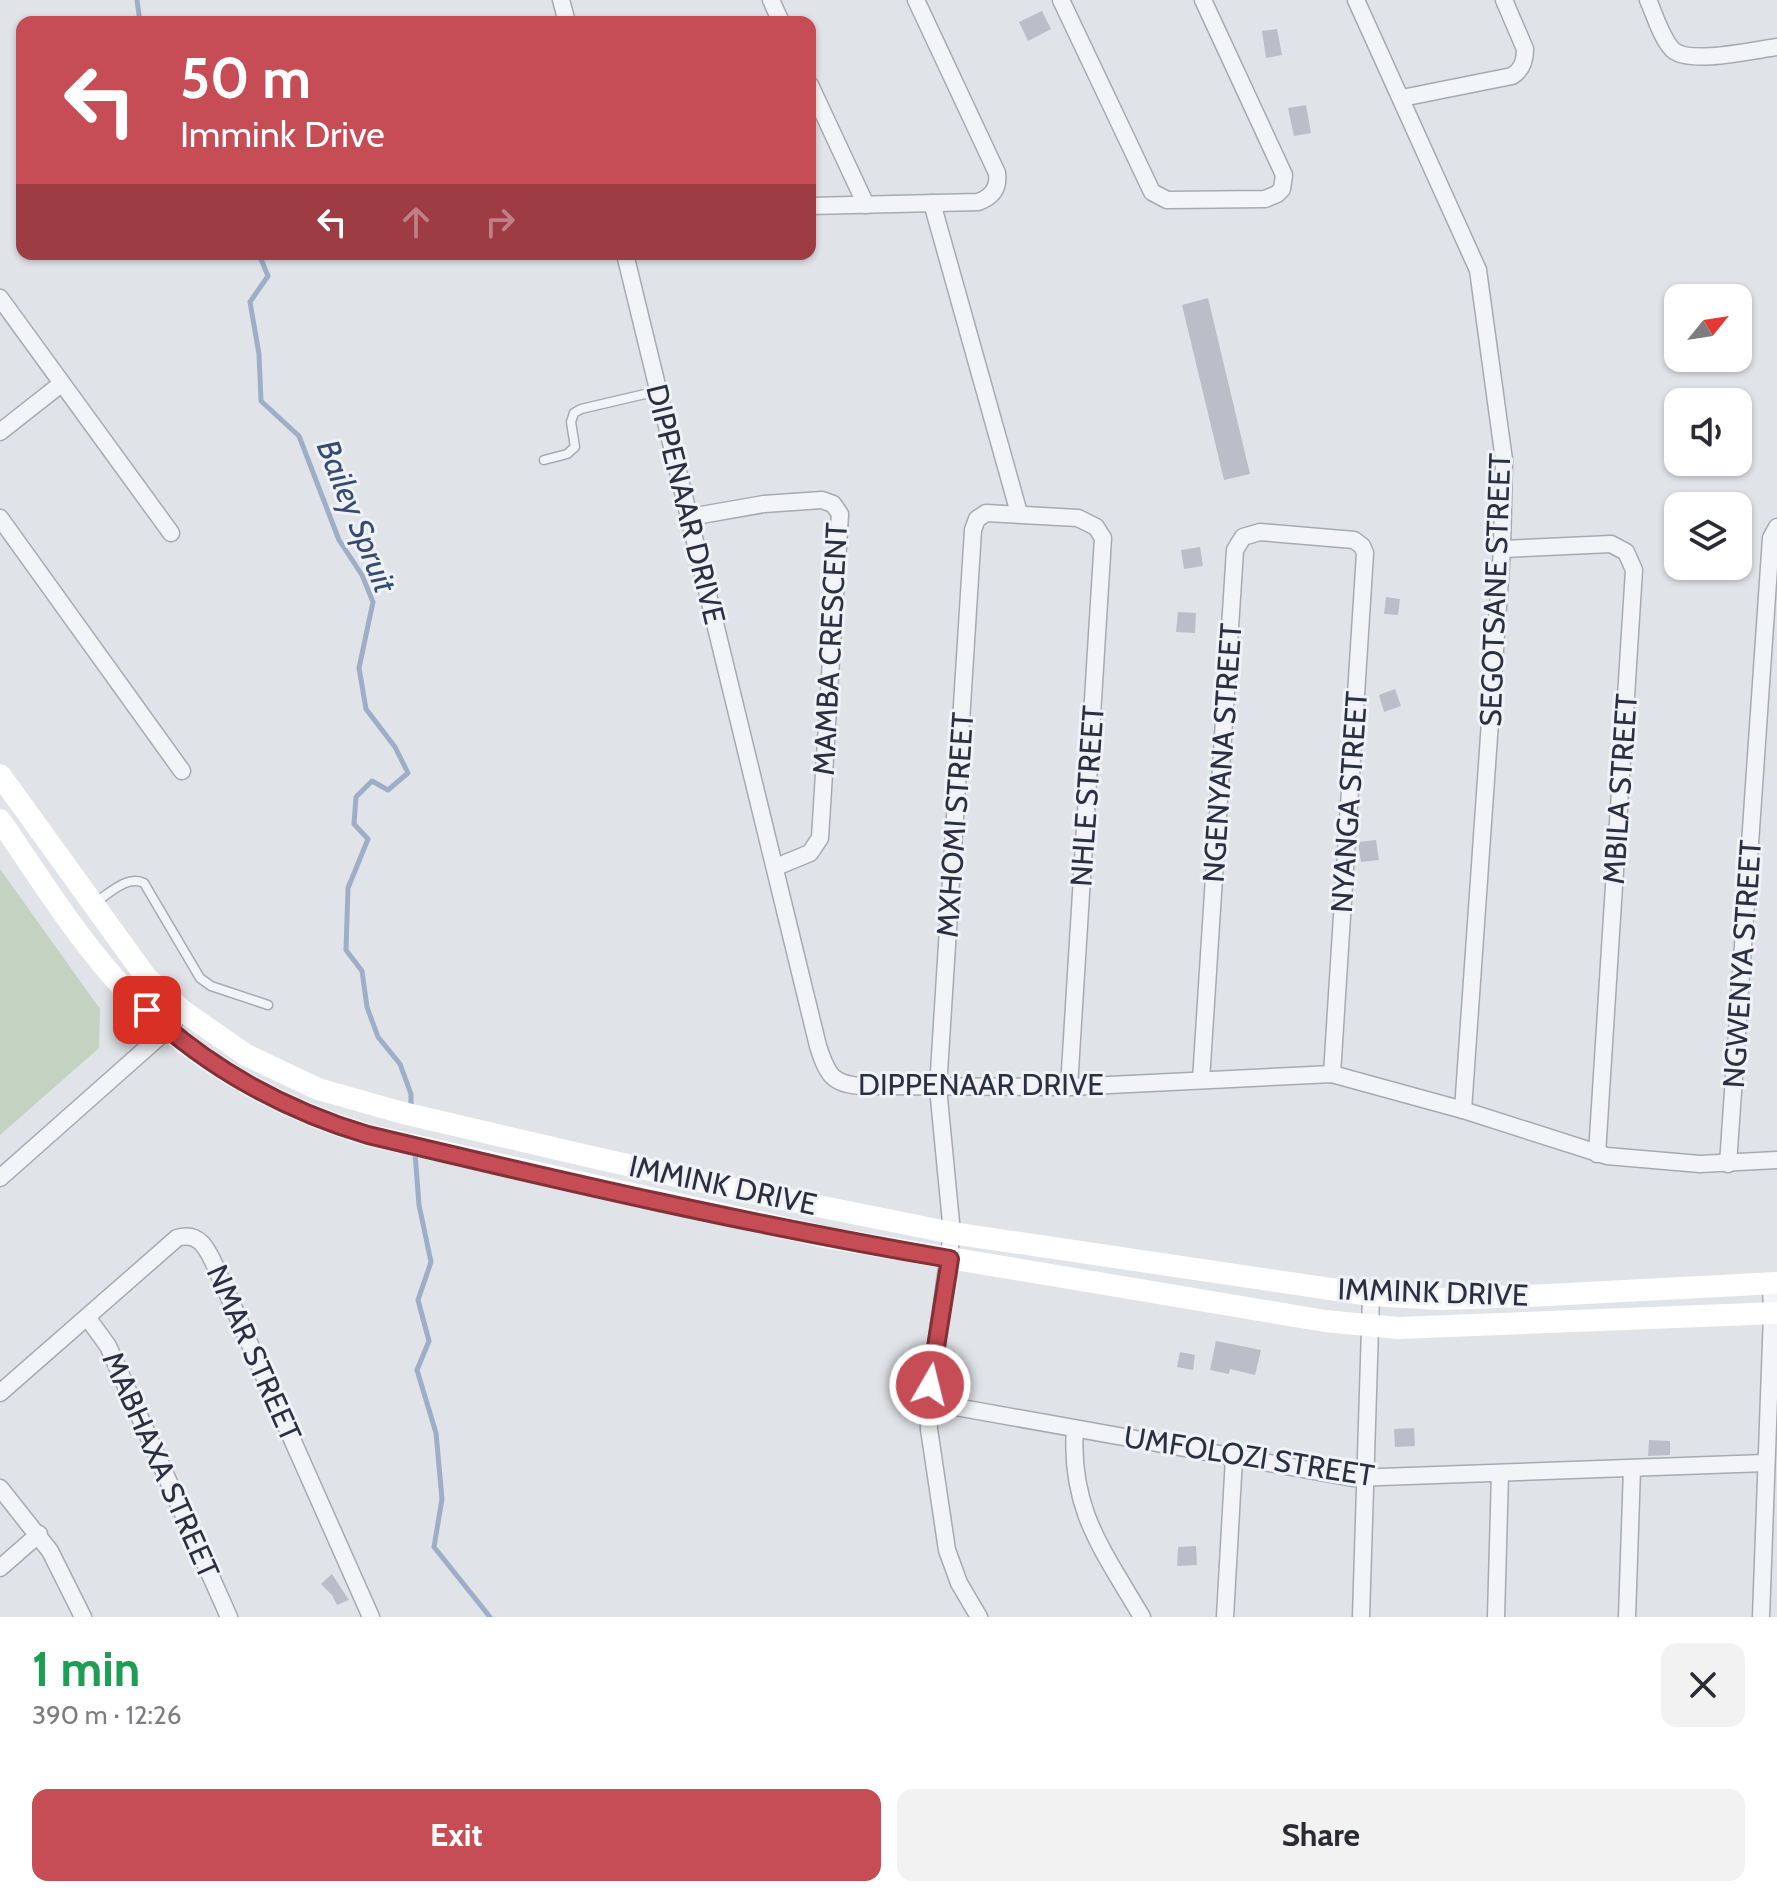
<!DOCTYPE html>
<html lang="en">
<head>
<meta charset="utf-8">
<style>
  :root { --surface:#fff; --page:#f2f2f3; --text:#2b2b33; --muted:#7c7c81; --accent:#c64c55 }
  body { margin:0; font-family:Cabin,sans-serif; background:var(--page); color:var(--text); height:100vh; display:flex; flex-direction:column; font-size:30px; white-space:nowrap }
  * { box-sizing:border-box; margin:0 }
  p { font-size:26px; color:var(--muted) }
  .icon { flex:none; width:44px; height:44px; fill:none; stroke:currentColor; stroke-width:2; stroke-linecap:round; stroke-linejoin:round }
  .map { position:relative; height:1617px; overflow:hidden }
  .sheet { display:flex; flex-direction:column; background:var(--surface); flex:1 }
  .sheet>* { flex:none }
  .top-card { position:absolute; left:16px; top:16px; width:800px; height:244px; border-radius:16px; box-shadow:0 2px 6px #0004; background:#c64c55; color:#fff; overflow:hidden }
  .needle { width:52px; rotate:60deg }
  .tools { position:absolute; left:1664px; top:284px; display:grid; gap:16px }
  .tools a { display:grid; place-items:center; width:88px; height:88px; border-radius:16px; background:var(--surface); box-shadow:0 2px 6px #0004; font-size:40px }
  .pin { position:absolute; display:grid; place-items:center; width:68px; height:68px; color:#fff; margin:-34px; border-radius:16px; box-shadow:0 4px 12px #0006 }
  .me { position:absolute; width:88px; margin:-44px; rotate:8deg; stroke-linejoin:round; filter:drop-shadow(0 0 6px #0008) }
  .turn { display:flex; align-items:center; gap:28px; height:168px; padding:0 32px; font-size:36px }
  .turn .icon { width:104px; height:104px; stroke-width:2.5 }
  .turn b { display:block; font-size:56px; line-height:68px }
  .lanes { display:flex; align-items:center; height:76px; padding:0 32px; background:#0003; justify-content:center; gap:40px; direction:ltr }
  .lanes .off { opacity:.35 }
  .round { display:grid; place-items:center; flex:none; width:84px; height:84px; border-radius:16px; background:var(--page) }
  .summary { display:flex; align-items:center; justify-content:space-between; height:136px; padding:0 32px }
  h1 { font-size:48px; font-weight:700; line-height:60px; color:#1e9e55 }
  .primary-button { display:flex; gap:16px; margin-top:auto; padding:16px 32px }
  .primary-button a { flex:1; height:92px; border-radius:16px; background:var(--accent); color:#fff; font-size:32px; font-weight:700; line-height:92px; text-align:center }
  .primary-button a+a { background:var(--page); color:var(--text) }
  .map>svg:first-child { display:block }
</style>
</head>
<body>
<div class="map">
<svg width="1777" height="1617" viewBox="0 0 1777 1617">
  <rect width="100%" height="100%" fill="#e0e3e8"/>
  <polygon fill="#c4d2c2" points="0,869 100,1009 99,1048 0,1135"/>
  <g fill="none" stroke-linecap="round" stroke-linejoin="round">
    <g stroke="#9daec6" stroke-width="5">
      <polyline points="137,0 140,22"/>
      <polyline points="259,254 268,276 250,302 259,354 261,401 299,436 339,540 362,575 373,602 359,668 366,709 395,747 408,773 388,790 372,781 356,797 354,824 368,839 348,888 346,950 362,971 367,1007 378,1037 400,1064 411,1094 411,1107"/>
      <polyline points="415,1153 419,1205 431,1262 418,1300 429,1341 417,1370 436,1433 442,1499 434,1547 490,1617"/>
    </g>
  </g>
  <g fill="#bbbec8">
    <polygon points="1042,11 1051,29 1028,41 1019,22"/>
    <polygon points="1277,29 1282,55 1266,58 1262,31"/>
    <polygon points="1306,105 1311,133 1294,136 1288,108"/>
    <polygon points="1208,298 1250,474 1224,480 1182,305"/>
    <polygon points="1200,547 1203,566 1184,569 1181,550"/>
    <polygon points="1386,597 1400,599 1398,615 1384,614"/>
    <polygon points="1178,612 1196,613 1195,633 1176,632"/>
    <polygon points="1395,689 1401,706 1384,712 1379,695"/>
    <polygon points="1376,840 1379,860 1361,862 1358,842"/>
    <polygon points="1216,1341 1261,1350 1255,1375 1230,1369 1229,1374 1210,1370"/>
    <polygon points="1180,1352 1195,1355 1193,1370 1177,1367"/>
    <polygon points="1414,1428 1415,1446 1395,1447 1394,1429"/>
    <polygon points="1649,1440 1670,1441 1670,1455 1648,1456"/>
    <polygon points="1196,1546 1197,1565 1177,1566 1178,1547"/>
    <polygon points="332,1574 349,1600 337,1605 332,1595 321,1584"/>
  </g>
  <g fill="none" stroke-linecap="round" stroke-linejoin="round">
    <g stroke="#a6aab2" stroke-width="11">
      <g id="service">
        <polyline points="544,460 567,454 575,447 571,422 574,413 581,409 658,391"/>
        <path d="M96,902C110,893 127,875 144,883L200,978L211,986L268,1005"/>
      </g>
    </g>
    <g stroke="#a6aab2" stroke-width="19">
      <g id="minor">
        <polyline points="561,0 567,22"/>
        <polyline points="771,0 781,22"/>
        <polyline points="1061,0 1152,192 1167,200 1265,199 1277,194 1282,189 1284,175 1203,0"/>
        <polyline points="1356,0 1478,270 1504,460 1502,549 1463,1110"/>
        <path d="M1648,0C1655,15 1661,38 1673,50C1690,65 1754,50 1777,47"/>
        <polyline points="810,85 866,205"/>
        <path d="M1402,98L1512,76C1522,70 1525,61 1525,49L1504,0"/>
        <polyline points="932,203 1019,513"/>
        <path d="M810,206L978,202C992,197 999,188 997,173L916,0"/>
        <path d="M625,254L818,1046C827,1074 832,1085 863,1086L1069,1087L1332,1074L1463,1110L1607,1156L1700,1164L1777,1160"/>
        <polyline points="0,298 171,533"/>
        <polyline points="0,432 61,384"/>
        <polyline points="690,517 764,504 822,500 833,504 840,514 820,838 810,853 776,867"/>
        <polyline points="0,518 182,771"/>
        <polyline points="1502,549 1611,544 1626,552 1634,570 1597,1154"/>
        <polyline points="1201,1080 1235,550 1243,537 1260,532 1354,540 1362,546 1365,553 1332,1074"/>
        <polyline points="1728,1164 1771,538 1777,527"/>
        <polyline points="0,1178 167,1030 183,1011"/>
        <polyline points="87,1317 108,1346 229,1617"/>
        <path d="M0,1393L177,1238C200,1231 208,1250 216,1268L371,1617"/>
        <polyline points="928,1402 1353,1478 1765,1463"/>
        <path d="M1075,1429C1069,1509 1104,1552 1142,1617"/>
        <polyline points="0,1488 50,1551 83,1617"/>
        <polyline points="0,1568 39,1534"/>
        <polyline points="979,1617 959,1583 947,1550 929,1429 928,1402 952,1233 938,1088 973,530 977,519 986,513 1078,518 1096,527 1103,538 1069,1087"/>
        <polyline points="1225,1617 1234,1458"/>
        <polyline points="1361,1617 1371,1295"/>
        <polyline points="1496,1617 1500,1474"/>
        <polyline points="1627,1617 1632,1469"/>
        <polyline points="1761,1617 1772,1314 1771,1285"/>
      </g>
    </g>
    <use href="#service" stroke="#f3f4f7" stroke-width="8"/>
    <use href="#minor" stroke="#f3f4f7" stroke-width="16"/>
    <g stroke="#fff" stroke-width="22">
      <polyline points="0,775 146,977 183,1011 246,1055 318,1089 403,1113 596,1158 753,1193 952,1233 1371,1295 1440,1299 1529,1296 1777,1283"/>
      <path d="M0,820C37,874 72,930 115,979C181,1054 274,1107 368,1135L830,1238L1325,1321L1398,1328L1777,1313"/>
    </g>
  </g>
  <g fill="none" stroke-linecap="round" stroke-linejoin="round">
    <g stroke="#813137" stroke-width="20">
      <path id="route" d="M147,1010C209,1069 287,1111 368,1135C561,1181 755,1226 950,1259L930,1385"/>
    </g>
    <use href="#route" stroke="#c64c55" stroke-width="14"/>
  </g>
  <g text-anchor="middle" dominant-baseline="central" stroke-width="6" stroke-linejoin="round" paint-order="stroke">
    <g font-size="30" fill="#2a303f" stroke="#eff2f6">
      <text transform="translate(686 504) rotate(76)">DIPPENAAR DRIVE</text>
      <text transform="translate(1495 590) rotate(-88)">SEGOTSANE STREET</text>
      <text transform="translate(830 649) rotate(-87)">MAMBA CRESCENT</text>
      <text transform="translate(1222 753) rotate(-86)">NGENYANA STREET</text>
      <text transform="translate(1620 789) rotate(-86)">MBILA STREET</text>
      <text transform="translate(1087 796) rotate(-86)">NHLE STREET</text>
      <text transform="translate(1349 802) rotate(-86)">NYANGA STREET</text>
      <text transform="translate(955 825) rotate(-86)">MXHOMI STREET</text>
      <text transform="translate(1742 964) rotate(-86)">NGWENYA STREET</text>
      <text x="981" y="1084">DIPPENAAR DRIVE</text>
      <text transform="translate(723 1185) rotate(12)">IMMINK DRIVE</text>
      <text transform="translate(1433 1292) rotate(2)">IMMINK DRIVE</text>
      <text transform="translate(254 1353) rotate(66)">NMAR STREET</text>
      <text transform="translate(1249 1456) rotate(9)">UMFOLOZI STREET</text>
      <text transform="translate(161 1465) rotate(66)">MABHAXA STREET</text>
    </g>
    <g font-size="32" font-style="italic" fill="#364b70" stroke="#eff2f6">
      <text transform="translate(357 516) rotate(68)">Bailey Spruit</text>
    </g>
  </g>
</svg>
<div class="tools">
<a><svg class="needle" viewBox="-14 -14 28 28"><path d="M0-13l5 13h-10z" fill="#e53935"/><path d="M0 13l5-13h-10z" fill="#7c7c81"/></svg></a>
<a><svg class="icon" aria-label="sound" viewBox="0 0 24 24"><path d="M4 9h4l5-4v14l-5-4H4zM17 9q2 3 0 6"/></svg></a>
<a><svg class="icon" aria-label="layers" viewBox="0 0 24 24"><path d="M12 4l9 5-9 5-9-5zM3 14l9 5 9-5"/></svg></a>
</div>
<div class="pin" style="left:147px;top:1010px;background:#d93025"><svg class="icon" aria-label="arrive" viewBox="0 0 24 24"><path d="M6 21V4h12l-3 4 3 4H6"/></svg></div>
<svg class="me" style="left:930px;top:1385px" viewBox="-20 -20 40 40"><circle r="17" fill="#c64c55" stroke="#fff" stroke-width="3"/><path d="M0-11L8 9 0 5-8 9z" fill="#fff"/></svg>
<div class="top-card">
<div class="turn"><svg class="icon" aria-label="left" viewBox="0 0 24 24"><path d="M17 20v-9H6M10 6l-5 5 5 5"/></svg><div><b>50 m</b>Immink Drive</div></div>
<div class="lanes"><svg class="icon" aria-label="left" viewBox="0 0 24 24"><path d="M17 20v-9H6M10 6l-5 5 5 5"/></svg><svg class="icon off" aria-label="ahead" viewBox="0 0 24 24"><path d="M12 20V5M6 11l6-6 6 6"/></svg><svg class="icon off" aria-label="right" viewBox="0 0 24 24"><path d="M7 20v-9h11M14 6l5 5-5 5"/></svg></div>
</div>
</div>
<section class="sheet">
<div class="summary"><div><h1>1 min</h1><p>390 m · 12:26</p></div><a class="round"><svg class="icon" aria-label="close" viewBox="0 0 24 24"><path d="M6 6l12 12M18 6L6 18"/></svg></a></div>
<div class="primary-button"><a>Exit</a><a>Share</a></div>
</section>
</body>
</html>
